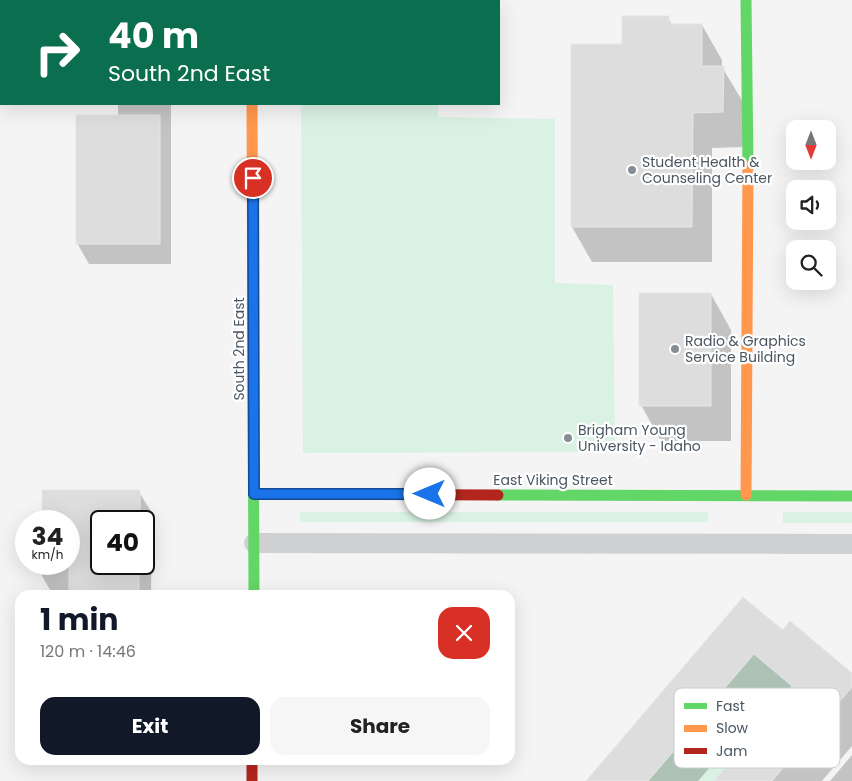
<!DOCTYPE html>
<html lang="en">
<head>
<meta charset="utf-8">
<style>
  :root { --surface:#fff; --page:#f6f6f6; --text:#222; --muted:#767676; --accent:#111827 }
  body { margin:0; font-family:Poppins,sans-serif; background:var(--page); color:var(--text); height:100vh; display:flex; flex-direction:column; font-size:19px; white-space:nowrap }
  * { box-sizing:border-box; margin:0 }
  p { font-size:16px; color:var(--muted) }
  .icon { flex:none; width:28px; height:28px; fill:none; stroke:currentColor; stroke-width:2; stroke-linecap:round; stroke-linejoin:round }
  .map { position:relative; flex:1; overflow:hidden }
  .panel { position:absolute; left:15px; top:590px; width:500px; height:175px; display:flex; flex-direction:column; background:var(--surface); border-radius:15px; box-shadow:0 5px 20px #0002 }
  .panel>* { flex:none }
  .guide { position:absolute; left:0px; top:0px; width:500px; height:105px; box-shadow:0 5px 20px #0002; background:#0b6e4f; color:#fff; overflow:hidden }
  .needle { width:32px; rotate:180deg }
  .tools { position:absolute; left:786px; top:120px; display:grid; gap:10px }
  .tools a { display:grid; place-items:center; width:50px; height:50px; border-radius:10px; background:var(--surface); box-shadow:0 5px 20px #0002; font-size:25px }
  .speed { position:absolute; left:15px; top:510px; display:flex; gap:10px; font-size:25px; font-weight:700; text-align:center }
  .speed>* { display:grid; place-content:center; width:65px; height:65px; border-radius:50%; background:var(--surface); box-shadow:0 5px 20px #0002; line-height:1 }
  .speed small { font-size:12px; font-weight:400 }
  .speed .limit { border:2px solid #111; border-radius:8px; background:#fff; color:#111 }
  .pin { position:absolute; display:grid; place-items:center; width:42px; height:42px; color:#fff; margin:-21px; border:2px solid #fff; border-radius:50%; box-shadow:0 1px 5px #0007 }
  .me { position:absolute; width:55px; margin:-28px; rotate:270deg; stroke-linejoin:round; filter:drop-shadow(0 0 4px #0008) }
  .turn { display:flex; align-items:center; gap:18px; height:105px; padding:0 25px; font-size:22px }
  .turn .icon { width:65px; height:65px; stroke-width:2.5 }
  .turn b { display:block; font-size:35px; line-height:42px }
  .round { display:grid; place-items:center; flex:none; width:52px; height:52px; border-radius:15px; background:var(--page) }
  .summary { display:flex; align-items:center; justify-content:space-between; height:85px; padding:0 25px }
  h1 { font-size:30px; font-weight:700; line-height:38px; color:var(--accent) }
  .button { display:flex; gap:10px; margin-top:auto; padding:10px 25px }
  .button a { flex:1; height:58px; border-radius:15px; background:var(--accent); color:#fff; font-size:20px; font-weight:700; line-height:58px; text-align:center }
  .button a+a { background:var(--page); color:var(--text) }
  .map>svg:first-child { display:block }
</style>
</head>
<body>
<div class="map">
<svg width="852" height="781" viewBox="0 0 852 781">
  <rect width="100%" height="100%" fill="#f4f4f4"/>
  <g fill="#d9f2e3">
    <polygon points="301,104 438,104 438,117 555,119 555,283 613,285 615,452 303,453"/>
    <rect x="300" y="512" width="408" height="10"/>
    <rect x="783" y="512" width="69" height="11"/>
    <polygon points="754,654 792,686 763,720 745,734 750,739 714,781 648,781 690,732 694,734 710,715 705,711"/>
  </g>
  <g fill="#0003" fill-rule="evenodd">
    <polygon points="108,0 187,0 108,1"/>
    <polygon points="668,18 672,25 702,25 722,60 722,67 743,102 743,147 712,148 712,262 592,262 572,227 623,45"/>
    <polygon points="118,104 171,104 171,264 89,264 77,243 118,116"/>
    <polygon points="711,294 731,330 731,441 661,441 641,405"/>
    <path d="M43,491L139,492L152,513L151,595H53L42,576L43,564H69V521H43ZM101,521H144V564H101Z"/>
    <polygon points="743,598 783,632 852,675 852,746 822,781 716,781 750,740 747,734 763,722 785,696 775,688 726,745 729,751 714,769 711,766 698,781 588,781"/>
    <polygon points="852,755 852,781 830,781"/>
  </g>
  <g fill="#ddddde" stroke="#e5e6e7">
    <polygon points="622,16 669,16 669,24 702,24 702,66 724,66 723,112 693,113 692,227 571,227 571,44 622,44"/>
    <rect x="76" y="115" width="84" height="129"/>
    <rect x="639" y="293" width="72" height="113"/>
    <polygon points="42,490 140,490 140,521 101,521 101,564 139,564 139,595 69,595 69,521 42,521"/>
    <polygon points="743,597 783,630 790,621 852,673 852,687 772,781 714,781 750,738 745,734 759,717 763,720 792,686 754,654 705,711 710,715 693,735 690,732 648,781 586,781"/>
  </g>
  <g fill="none" stroke-linecap="round" stroke-linejoin="round">
    <polyline stroke="#ced0d2" stroke-width="20" points="254,543 852,544"/>
    <g stroke="#63d668" stroke-width="11">
      <polyline points="252,0 252,1"/>
      <polyline points="746,0 748,166"/>
      <polyline points="253,362 254,595"/>
      <polyline points="498,495 852,496"/>
    </g>
    <g stroke="#ff974d" stroke-width="11">
      <polyline points="252,104 253,362"/>
      <polyline points="746,495 748,166"/>
    </g>
    <g stroke="#b3261e" stroke-width="11">
      <polyline points="254,494 498,495"/>
      <polyline points="252,760 252,781"/>
    </g>
  </g>
  <g fill="none" stroke-linecap="round" stroke-linejoin="round">
    <g stroke="#114b97" stroke-width="12">
      <polyline id="route" points="253,178 254,494 430,494"/>
    </g>
    <use href="#route" stroke="#1a73e8" stroke-width="9"/>
  </g>
  <g fill="#868d94" stroke="#fff" stroke-width="2">
    <circle cx="632" cy="170" r="5"/>
    <circle cx="675" cy="349" r="5"/>
    <circle cx="568" cy="438" r="5"/>
  </g>
  <g text-anchor="middle" dominant-baseline="central" stroke-width="4.5" stroke-linejoin="round" paint-order="stroke">
    <g font-size="14" fill="#4a5661" stroke="#fff" text-anchor="start">
      <text x="642" y="162">Student Health &amp;<tspan x="642" dy="16">Counseling Center</tspan></text>
      <text x="685" y="341">Radio &amp; Graphics<tspan x="685" dy="16">Service Building</tspan></text>
      <text x="578" y="430">Brigham Young<tspan x="578" dy="16">University - Idaho</tspan></text>
    </g>
    <g font-size="14" fill="#4a5661" stroke="#fff">
      <text transform="translate(239 349) rotate(-90)">South 2nd East</text>
      <text x="553" y="480">East Viking Street</text>
    </g>
  </g>
  <rect x="674" y="688" width="166" height="80" rx="8" fill="#fff" stroke="#c9ccd0" stroke-width="1"/>
  <rect x="684" y="703" width="23" height="6" fill="#63d668"/>
  <rect x="684" y="725" width="23" height="7" fill="#ff974d"/>
  <rect x="684" y="748" width="23" height="6" fill="#b3261e"/>
  <g font-size="14" fill="#4a5661">
    <text x="716" y="711">Fast</text>
    <text x="716" y="733">Slow</text>
    <text x="716" y="756">Jam</text>
  </g>
</svg>
<div class="tools">
<a><svg class="needle" viewBox="-14 -14 28 28"><path d="M0-13l5 13h-10z" fill="#e53935"/><path d="M0 13l5-13h-10z" fill="#767676"/></svg></a>
<a><svg class="icon" aria-label="sound" viewBox="0 0 24 24"><path d="M4 9h4l5-4v14l-5-4H4zM17 9q2 3 0 6"/></svg></a>
<a><svg class="icon" aria-label="search" viewBox="0 0 24 24"><circle cx="10" cy="10" r="6"/><path d="M15 15l6 6"/></svg></a>
</div>
<div class="speed"><div>34<small>km/h</small></div><div class="limit">40</div></div>
<div class="pin" style="left:253px;top:178px;background:#d93025"><svg class="icon" aria-label="arrive" viewBox="0 0 24 24"><path d="M6 21V4h12l-3 4 3 4H6"/></svg></div>
<svg class="me" style="left:430px;top:494px" viewBox="-20 -20 40 40"><circle r="19" fill="#fff"/><path d="M0-13L10 11 0 6-10 11z" fill="#1a73e8"/></svg>
<div class="guide">
<div class="turn"><svg class="icon" aria-label="right" viewBox="0 0 24 24"><path d="M7 20v-9h11M14 6l5 5-5 5"/></svg><div><b>40 m</b>South 2nd East</div></div>
</div>
<section class="panel">
<div class="summary"><div><h1>1 min</h1><p>120 m · 14:46</p></div><a class="round" style="background:#d93025;color:#fff"><svg class="icon" aria-label="close" viewBox="0 0 24 24"><path d="M6 6l12 12M18 6L6 18"/></svg></a></div>
<div class="button"><a>Exit</a><a>Share</a></div>
</section>
</div>
</body>
</html>
